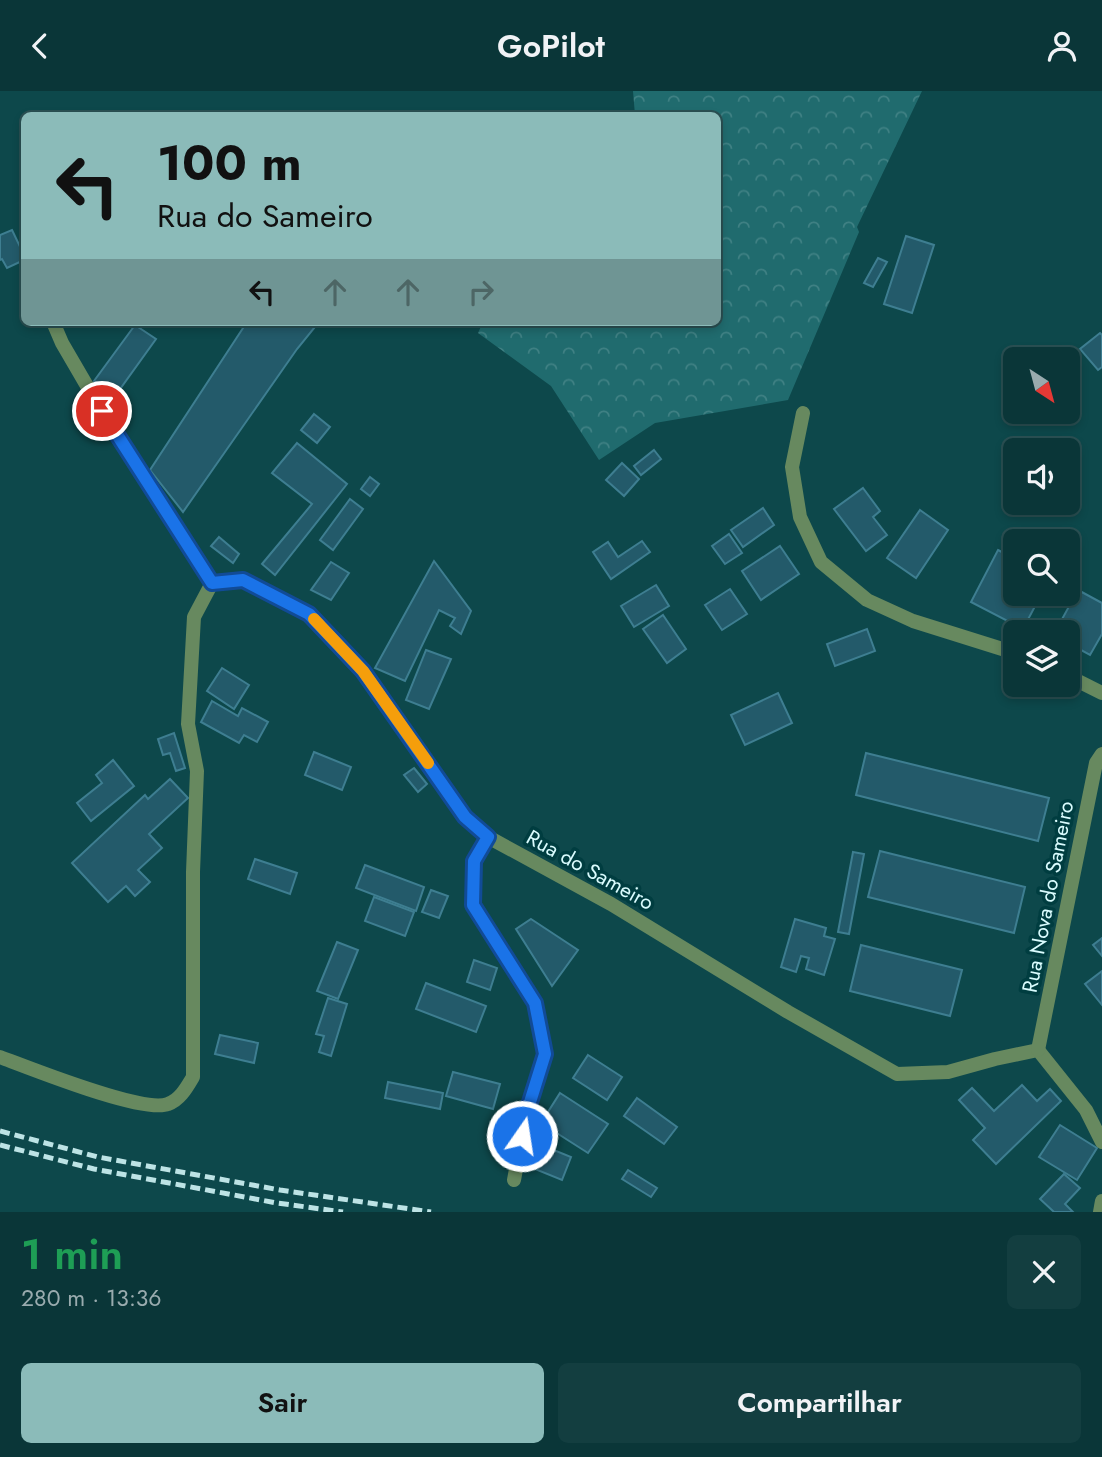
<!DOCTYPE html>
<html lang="pt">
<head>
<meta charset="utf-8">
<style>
  :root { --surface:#0a3638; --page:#133e40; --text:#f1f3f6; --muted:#99abae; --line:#2a5053; --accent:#8bbbb9 }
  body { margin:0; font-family:Jost,sans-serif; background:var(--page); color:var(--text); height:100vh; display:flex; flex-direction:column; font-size:26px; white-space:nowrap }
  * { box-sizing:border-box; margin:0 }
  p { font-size:23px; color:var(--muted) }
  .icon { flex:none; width:38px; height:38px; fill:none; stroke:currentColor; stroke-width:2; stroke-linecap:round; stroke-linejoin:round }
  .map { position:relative; height:1121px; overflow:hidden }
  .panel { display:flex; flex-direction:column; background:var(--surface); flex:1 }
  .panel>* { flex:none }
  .guide { position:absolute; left:21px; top:21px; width:700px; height:214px; border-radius:10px; box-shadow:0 4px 10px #0003,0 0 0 2px var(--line); background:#8bbbb9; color:#111; overflow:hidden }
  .needle { width:46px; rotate:144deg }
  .buttons { position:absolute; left:1003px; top:256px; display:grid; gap:14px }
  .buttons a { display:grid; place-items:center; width:77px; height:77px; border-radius:10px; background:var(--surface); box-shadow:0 4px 10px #0003,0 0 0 2px var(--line); font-size:35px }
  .pin { position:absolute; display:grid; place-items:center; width:60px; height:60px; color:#fff; margin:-30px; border:4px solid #fff; border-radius:50%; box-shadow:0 2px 7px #0007 }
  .me { position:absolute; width:77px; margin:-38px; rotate:13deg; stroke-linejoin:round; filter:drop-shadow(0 0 5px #0008) }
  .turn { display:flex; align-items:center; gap:24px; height:147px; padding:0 21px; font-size:32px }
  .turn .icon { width:91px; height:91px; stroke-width:2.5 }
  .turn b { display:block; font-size:49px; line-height:60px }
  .lanes { display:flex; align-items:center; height:66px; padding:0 21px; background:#0003; justify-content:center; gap:35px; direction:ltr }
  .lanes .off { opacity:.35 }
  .round { display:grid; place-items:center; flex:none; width:74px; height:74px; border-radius:10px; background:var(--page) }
  .summary { display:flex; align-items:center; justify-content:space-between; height:119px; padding:0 21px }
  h1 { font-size:42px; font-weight:600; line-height:52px; color:#1e9e55 }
  .primary-button { display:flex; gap:14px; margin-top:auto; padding:14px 21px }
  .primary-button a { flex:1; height:80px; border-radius:10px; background:var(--accent); color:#111; font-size:28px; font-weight:600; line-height:80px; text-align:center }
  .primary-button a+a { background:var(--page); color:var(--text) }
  header { display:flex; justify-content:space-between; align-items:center; height:91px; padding:0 21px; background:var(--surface); font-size:32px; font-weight:600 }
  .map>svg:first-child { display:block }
</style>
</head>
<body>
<header><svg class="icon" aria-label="back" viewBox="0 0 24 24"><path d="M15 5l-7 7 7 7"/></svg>GoPilot<svg class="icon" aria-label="person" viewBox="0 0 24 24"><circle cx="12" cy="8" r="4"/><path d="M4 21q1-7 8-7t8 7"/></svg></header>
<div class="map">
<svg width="1102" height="1121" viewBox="0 0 1102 1121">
  <defs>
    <pattern id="forest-crowns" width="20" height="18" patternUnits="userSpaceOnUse" patternTransform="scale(1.75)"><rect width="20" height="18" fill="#206b6e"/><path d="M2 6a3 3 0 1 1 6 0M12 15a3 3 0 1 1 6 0" fill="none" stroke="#408184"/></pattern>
  </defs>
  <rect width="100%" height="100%" fill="#0d484b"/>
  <polygon fill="url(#forest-crowns)" points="633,0 922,0 857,136 859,141 788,309 655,332 599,369 551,295 478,242 483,231 718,231 718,24 635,24"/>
  <g fill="#235a6a" stroke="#3e7e91" stroke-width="2">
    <polygon points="12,139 24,164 24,169 7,177 2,168 0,169 0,144"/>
    <polygon points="906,145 934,154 912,222 884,213"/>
    <polygon points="878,167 887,171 873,196 864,192"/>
    <polygon points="247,231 319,231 297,258 183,421 150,379"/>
    <polygon points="135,234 156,248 115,305 94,290"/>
    <polygon points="1100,242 1102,244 1102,276 1098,279 1080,258"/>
    <polygon points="314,323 330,336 317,352 301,339"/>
    <polygon points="297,352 347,393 275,484 262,473 312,413 272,382"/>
    <polygon points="654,359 661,368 641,384 634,375"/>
    <polygon points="622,372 639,388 624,405 606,389"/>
    <polygon points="370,386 379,393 370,405 361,398"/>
    <polygon points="863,397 880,420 873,426 887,444 866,460 834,418"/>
    <polygon points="350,408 363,418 333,459 320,449"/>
    <polygon points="763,417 774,434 743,456 731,439"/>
    <polygon points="920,419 948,439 916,487 887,467"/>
    <polygon points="729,443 742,462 725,473 712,455"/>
    <polygon points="219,446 239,463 233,472 211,455"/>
    <polygon points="642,450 650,461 611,488 593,461 608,451 618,466"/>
    <polygon points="780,455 799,483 761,509 742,480"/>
    <polygon points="998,459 1015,468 1015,502 1042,502 1023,538 971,511"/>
    <polygon points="434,470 471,520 461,543 450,535 455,527 439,519 405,590 375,577"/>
    <polygon points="331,471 349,482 331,509 311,499"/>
    <polygon points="656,494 669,515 634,536 621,515"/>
    <polygon points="730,498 747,523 722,539 705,514"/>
    <polygon points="1078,499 1102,512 1102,543 1090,564 1070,553 1068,557 1068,541 1055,541"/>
    <polygon points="663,524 686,558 667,572 643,538"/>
    <polygon points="867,538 875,560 835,575 827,553"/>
    <polygon points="426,559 451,568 429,618 406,609"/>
    <polygon points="222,577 249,594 234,618 207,600"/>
    <polygon points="778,602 792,632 745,654 731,624"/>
    <polygon points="212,610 238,625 242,617 268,631 257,651 244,644 239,652 201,631"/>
    <polygon points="174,642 185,677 176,680 170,662 163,664 158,648"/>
    <polygon points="314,661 351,676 342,699 305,684"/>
    <polygon points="866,662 1049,707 1038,750 856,704"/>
    <polygon points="113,669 134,695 91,730 77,712 102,692 96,684"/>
    <polygon points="414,677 427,693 418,701 404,684"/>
    <polygon points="170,688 188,707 149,743 162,757 138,779 150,791 135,805 126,795 108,811 72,772 145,704 148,708"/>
    <polygon points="880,760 1025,796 1014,842 868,806"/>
    <polygon points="853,761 864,763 849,843 838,841"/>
    <polygon points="255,768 297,782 290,803 248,788"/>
    <polygon points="365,774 424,796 416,820 356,797"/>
    <polygon points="431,799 448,805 439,827 422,821"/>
    <polygon points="374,806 414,821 405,845 365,830"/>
    <polygon points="531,828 578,859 552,895 516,838"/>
    <polygon points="795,828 826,837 824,845 835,848 824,884 806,878 809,867 801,865 796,881 781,876"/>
    <polygon points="1102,847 1102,865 1093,854"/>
    <polygon points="337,851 358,859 338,908 317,900"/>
    <polygon points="861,854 962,879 950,925 850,900"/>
    <polygon points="474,869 497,877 490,899 467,891"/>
    <polygon points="1102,880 1102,914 1085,893"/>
    <polygon points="426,892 486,915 476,941 416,918"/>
    <polygon points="328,907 347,913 331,965 319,961 324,945 316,943"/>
    <polygon points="220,944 258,952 254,972 215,963"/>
    <polygon points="588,964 622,986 607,1009 573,987"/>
    <polygon points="453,981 500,993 493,1018 446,1005"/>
    <polygon points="388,991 443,1002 440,1018 385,1007"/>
    <polygon points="1022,994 1037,1010 1050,998 1061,1010 996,1073 973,1049 985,1037 959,1009 972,997 994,1020"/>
    <polygon points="560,1002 608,1033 588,1062 541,1032"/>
    <polygon points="637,1007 677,1036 664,1053 624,1025"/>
    <polygon points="1060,1034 1097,1057 1077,1089 1039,1066"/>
    <polygon points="539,1053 571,1066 562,1089 530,1076"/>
    <polygon points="628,1079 657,1097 651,1106 622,1088"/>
    <polygon points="1064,1083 1080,1097 1065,1113 1073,1121 1054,1121 1040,1108"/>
  </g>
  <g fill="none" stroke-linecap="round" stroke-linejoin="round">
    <g stroke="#67895f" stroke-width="14">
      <polyline points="53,231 62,252 115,343 212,492"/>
      <polyline points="803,322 792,376 800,426 821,471 867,509 913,530 1015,562"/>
      <polyline points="212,492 243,489 309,523 363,580 465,726 488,746 611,813 788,921 897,983 948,981 995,968 1038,959 1086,1019 1102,1051"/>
      <polyline points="1068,585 1102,602"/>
      <polyline points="488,746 473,770 473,814 535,912 545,963 526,1024 514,1089"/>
      <polyline points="1038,959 1096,672 1102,663"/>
      <path d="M0,966C30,977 143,1023 168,1013C180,1009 187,996 193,986V781L197,680L188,633L194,526L212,492"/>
      <polyline points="1100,1121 1102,1110"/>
    </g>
    <g stroke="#bde3e5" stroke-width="5" stroke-dasharray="10 5" stroke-linecap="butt">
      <polyline points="0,1040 98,1066 280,1099 431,1121"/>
      <polyline points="0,1054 94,1078 277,1112 343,1121"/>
    </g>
  </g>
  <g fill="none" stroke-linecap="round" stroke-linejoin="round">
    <g stroke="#114b97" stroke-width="18">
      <polyline id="route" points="102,320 212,492 243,489 309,523 363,580 465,726 488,746 474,770 473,814 535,912 545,963 526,1024 522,1045"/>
    </g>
    <use href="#route" stroke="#1a73e8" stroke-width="12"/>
    <polyline stroke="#f59e0b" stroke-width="12" points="314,528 363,580 428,672"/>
  </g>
  <g text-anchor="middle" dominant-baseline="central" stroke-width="7" stroke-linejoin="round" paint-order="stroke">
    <g font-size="21" fill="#dafcfe" stroke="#003d40">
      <text transform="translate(590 779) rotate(29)">Rua do Sameiro</text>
      <text transform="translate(1048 806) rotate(-79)">Rua Nova do Sameiro</text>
    </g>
  </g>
</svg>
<div class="buttons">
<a><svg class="needle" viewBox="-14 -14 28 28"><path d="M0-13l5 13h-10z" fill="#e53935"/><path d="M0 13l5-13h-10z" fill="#99abae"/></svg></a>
<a><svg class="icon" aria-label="sound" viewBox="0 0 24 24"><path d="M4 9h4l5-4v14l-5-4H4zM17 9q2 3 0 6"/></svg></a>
<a><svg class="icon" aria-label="search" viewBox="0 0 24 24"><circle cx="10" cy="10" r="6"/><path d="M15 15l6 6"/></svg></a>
<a><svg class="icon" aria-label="layers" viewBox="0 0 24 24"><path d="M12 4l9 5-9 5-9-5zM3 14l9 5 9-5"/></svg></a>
</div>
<div class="pin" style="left:102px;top:320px;background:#d93025"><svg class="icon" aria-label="arrive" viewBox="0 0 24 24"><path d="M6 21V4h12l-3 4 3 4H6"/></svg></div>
<svg class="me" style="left:522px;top:1045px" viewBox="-20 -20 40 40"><circle r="17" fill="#1a73e8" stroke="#fff" stroke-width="3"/><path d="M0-11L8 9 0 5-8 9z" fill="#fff"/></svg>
<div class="guide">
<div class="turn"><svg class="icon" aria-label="left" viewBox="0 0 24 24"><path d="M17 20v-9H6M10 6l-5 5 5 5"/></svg><div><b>100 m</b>Rua do Sameiro</div></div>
<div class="lanes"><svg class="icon" aria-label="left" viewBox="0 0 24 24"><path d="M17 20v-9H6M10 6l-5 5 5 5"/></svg><svg class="icon off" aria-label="ahead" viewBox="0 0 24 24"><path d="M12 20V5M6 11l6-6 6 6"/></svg><svg class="icon off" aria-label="ahead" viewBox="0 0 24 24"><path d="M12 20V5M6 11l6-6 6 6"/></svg><svg class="icon off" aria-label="right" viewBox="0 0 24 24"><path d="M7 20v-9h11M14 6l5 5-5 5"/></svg></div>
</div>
</div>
<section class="panel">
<div class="summary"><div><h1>1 min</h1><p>280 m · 13:36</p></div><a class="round"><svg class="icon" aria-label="close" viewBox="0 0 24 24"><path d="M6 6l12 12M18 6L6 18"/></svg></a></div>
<div class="primary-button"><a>Sair</a><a>Compartilhar</a></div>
</section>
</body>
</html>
